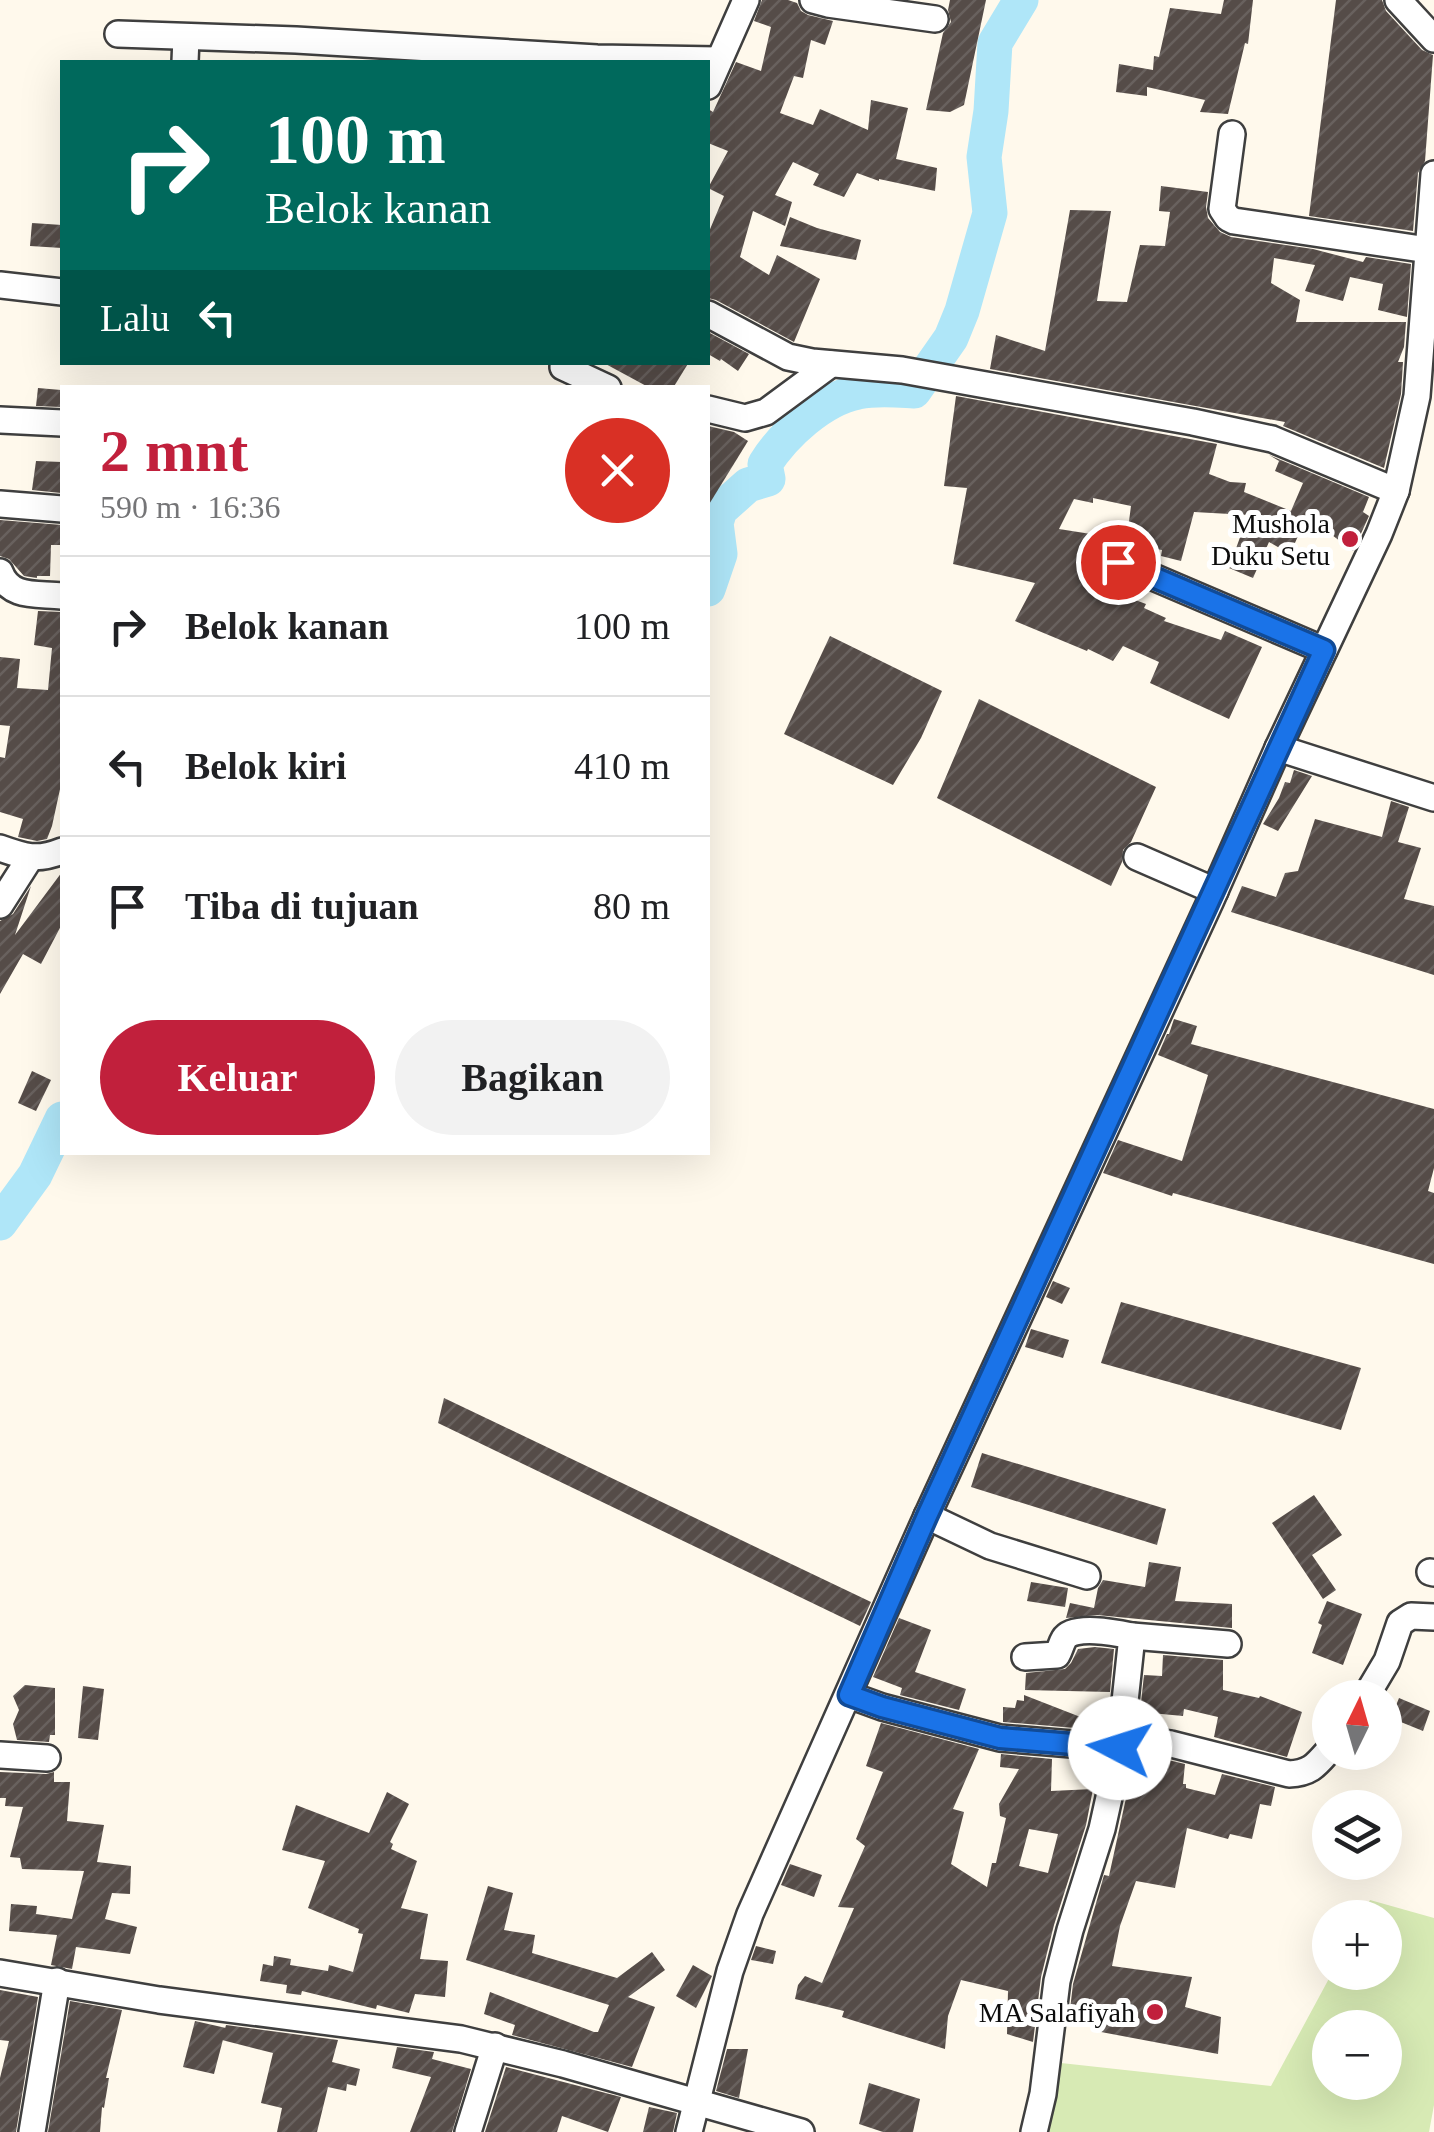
<!DOCTYPE html>
<html lang="id">
<head>
<meta charset="utf-8">
<style>
  :root { --surface:#fff; --page:#f2f2f2; --text:#202124; --muted:#757577; --line:#e0e0e0; --accent:#c1203c }
  body { margin:0; font-family:"Times New Roman",serif; background:var(--page); color:var(--text); height:100vh; display:flex; flex-direction:column; font-size:38px; white-space:nowrap }
  * { box-sizing:border-box; margin:0 }
  p { font-size:32px; color:var(--muted) }
  .icon { flex:none; width:55px; height:55px; fill:none; stroke:currentColor; stroke-width:2; stroke-linecap:round; stroke-linejoin:round }
  .map { position:relative; flex:1; overflow:hidden }
  .details { position:absolute; left:60px; top:385px; width:650px; height:770px; display:flex; flex-direction:column; background:var(--surface); border-radius:0px; box-shadow:0 10px 40px #0002 }
  .details>* { flex:none }
  .top-card { position:absolute; left:60px; top:60px; width:650px; height:305px; border-radius:0px; box-shadow:0 10px 40px #0002; background:#00695c; color:#fff; overflow:hidden }
  .needle { width:65px; rotate:5deg }
  .tools { position:absolute; left:1312px; top:1680px; display:grid; gap:20px }
  .tools a { display:grid; place-items:center; width:90px; height:90px; border-radius:50%; background:var(--surface); box-shadow:0 10px 40px #0002; font-size:50px }
  .pin { position:absolute; display:grid; place-items:center; width:85px; height:85px; color:#fff; margin:-42px; border:5px solid #fff; border-radius:50%; box-shadow:0 2px 10px #0007 }
  .me { position:absolute; width:110px; margin:-55px; rotate:275deg; stroke-linejoin:round; filter:drop-shadow(0 0 8px #0008) }
  .turn { display:flex; align-items:center; gap:35px; height:210px; padding:0 40px; font-size:45px }
  .turn .icon { width:130px; height:130px; stroke-width:2.5 }
  .turn b { display:block; font-size:70px; line-height:85px }
  .then { display:flex; align-items:center; height:95px; padding:0 40px; background:#0003; gap:20px; font-size:38px }
  .round { display:grid; place-items:center; flex:none; width:105px; height:105px; border-radius:52px; background:var(--page) }
  .summary { display:flex; align-items:center; justify-content:space-between; height:170px; padding:0 40px }
  h1 { font-size:60px; font-weight:700; line-height:75px; color:var(--accent) }
  .button { display:flex; gap:20px; margin-top:auto; padding:20px 40px }
  .button a { flex:1; height:115px; border-radius:60px; background:var(--accent); color:#fff; font-size:40px; font-weight:700; line-height:115px; text-align:center }
  .button a+a { background:var(--page); color:var(--text) }
  ul { padding:0; list-style:none }
  li { display:flex; align-items:center; gap:30px; height:140px; padding:0 40px; border-top:2px solid var(--line) }
  li div { flex:1 }
  li b { display:block; font-size:38px }
  li em { font-style:normal }
  .map>svg:first-child { display:block }
</style>
</head>
<body>
<div class="map">
<svg width="1434" height="2132" viewBox="0 0 1434 2132">
  <defs>
    <pattern id="building-hatch" width="6" height="6" patternUnits="userSpaceOnUse" patternTransform="scale(2.5)"><rect width="6" height="6" fill="#554c48"/><path d="M-1 1l2-2M0 6l6-6M5 7l2-2" fill="none" stroke="#68615e"/></pattern>
  </defs>
  <rect width="100%" height="100%" fill="#fff9ec"/>
  <path fill="#d7eab4" fill-rule="evenodd" d="M1370,1900L1434,1918V2105L1429,2132H1040L1061,2063L1271,2086L1332,1973L1385,1972V1918L1361,1917ZM1330,2028H1385V2082H1330Z"/>
  <g fill="none" stroke-linecap="round" stroke-linejoin="round">
    <g stroke="#afe6f8" stroke-width="35">
      <path d="M708,589L720,554L716,523L720,510L748,485L768,479L765,464C784,434 822,399 858,392C876,388 896,390 914,391L951,338L962,311L990,213L984,157L991,111L995,43L1021,0"/>
      <polyline points="0,1223 35,1175 62,1119"/>
    </g>
  </g>
  <g fill="url(#building-hatch)" fill-rule="evenodd">
    <polygon points="762,0 788,0 797,3 801,11 808,15 833,21 825,45 811,40 803,78 794,76 780,113 813,125 820,109 868,130 871,100 908,108 896,159 937,168 935,191 879,179 879,181 857,173 844,197 813,185 819,174 793,162 775,195 792,202 785,226 753,211 740,257 769,275 777,255 820,279 794,342 716,300 708,298 708,234 724,196 708,188 728,151 708,143 708,109 713,112 736,62 761,71 771,27 754,21"/>
    <polygon points="950,0 986,0 964,105 950,112 926,110 943,33 951,22 948,10"/>
    <polygon points="1224,0 1253,0 1248,44 1245,43 1228,114 1200,112 1205,100 1147,87 1147,96 1116,92 1119,64 1153,70 1154,56 1159,57 1170,8 1221,14"/>
    <polygon points="1336,0 1382,0 1386,11 1422,50 1433,55 1425,161 1418,173 1413,231 1309,216"/>
    <polygon points="1161,186 1208,192 1206,207 1208,218 1220,232 1231,237 1313,249 1363,262 1366,257 1411,264 1407,317 1378,310 1383,284 1350,277 1343,301 1305,291 1315,265 1274,258 1271,283 1300,300 1296,322 1406,322 1404,347 1398,362 1403,362 1401,394 1384,468 1283,426 1285,422 990,369 996,335 1045,351 1070,210 1111,211 1097,301 1127,302 1140,245 1165,246 1170,212 1159,211"/>
    <polygon points="790,217 817,228 861,240 856,260 780,246"/>
    <polygon points="32,223 62,225 62,248 30,246"/>
    <polygon points="708,332 749,354 738,371 721,359 720,361 708,354"/>
    <polygon points="602,362 689,362 673,388 650,388"/>
    <polygon points="38,388 61,390 60,407 36,406"/>
    <polygon points="956,396 1217,444 1209,474 1230,482 1246,483 1244,492 1291,511 1303,483 1275,471 1279,461 1269,455 1369,497 1363,512 1369,516 1353,551 1307,516 1290,554 1269,542 1253,578 1229,568 1248,515 1194,512 1181,561 1161,556 1162,550 1126,544 1131,506 1093,498 1093,503 1074,499 1059,529 1110,537 1094,573 1117,586 1114,592 1146,604 1144,608 1166,618 1164,621 1221,640 1225,631 1262,647 1229,719 1150,683 1159,662 1123,646 1113,661 1088,649 1087,651 1015,621 1035,583 953,564 967,488 944,486"/>
    <polygon points="708,426 734,432 748,441 708,506"/>
    <polygon points="36,461 62,462 61,493 32,490"/>
    <polygon points="0,520 62,525 61,545 51,545 50,576 37,576 37,578 24,576 9,559 0,556"/>
    <polygon points="38,611 62,612 62,780 52,826 47,839 37,841 18,837 23,819 0,812 0,757 5,758 10,726 0,725 0,657 20,659 17,688 48,690 52,648 34,645"/>
    <polygon points="830,636 942,691 921,738 893,785 784,734"/>
    <polygon points="979,699 1156,787 1131,842 1123,850 1122,862 1111,886 937,798"/>
    <polygon points="1294,770 1312,776 1278,831 1263,824 1279,798 1285,782 1290,783"/>
    <polygon points="1391,801 1409,807 1398,842 1421,848 1404,899 1434,906 1434,975 1231,912 1242,886 1276,897 1285,873 1298,871 1315,819 1382,837"/>
    <polygon points="62,872 62,924 41,964 23,954 0,994 0,921 13,914 31,886 15,935"/>
    <polygon points="1174,1019 1197,1026 1191,1044 1434,1109 1434,1168 1428,1191 1434,1193 1434,1264 1173,1193 1172,1196 1103,1173 1118,1140 1182,1161 1208,1075 1158,1055 1167,1034 1169,1034"/>
    <polygon points="32,1071 51,1080 36,1111 18,1103"/>
    <polygon points="1053,1281 1070,1288 1062,1304 1046,1297"/>
    <polygon points="1121,1302 1361,1368 1341,1430 1101,1363"/>
    <polygon points="1031,1329 1069,1340 1063,1358 1025,1347"/>
    <polygon points="444,1398 871,1602 860,1626 438,1423"/>
    <polygon points="982,1453 1166,1509 1157,1545 971,1487"/>
    <polygon points="1314,1495 1342,1535 1312,1555 1336,1590 1323,1599 1272,1523"/>
    <polygon points="1149,1562 1181,1567 1175,1601 1232,1604 1232,1628 1097,1615 1066,1618 1070,1603 1094,1608 1098,1588 1103,1580 1145,1587"/>
    <polygon points="1031,1582 1068,1588 1065,1607 1027,1601"/>
    <polygon points="1327,1601 1362,1614 1343,1665 1312,1653 1322,1625 1318,1623"/>
    <polygon points="899,1618 931,1630 915,1672 966,1689 959,1710 900,1695 902,1688 873,1677"/>
    <polygon points="1095,1647 1114,1649 1110,1692 1025,1690 1026,1673 1065,1669 1071,1663 1078,1649"/>
    <polygon points="1163,1655 1223,1660 1223,1690 1259,1698 1260,1696 1302,1712 1287,1757 1214,1737 1218,1717 1184,1709 1183,1716 1140,1712 1144,1675 1162,1676"/>
    <polygon points="25,1685 55,1688 55,1735 50,1735 49,1742 17,1740 13,1724 19,1710 13,1696"/>
    <polygon points="83,1686 104,1689 98,1740 78,1738"/>
    <polygon points="1024,1695 1101,1725 1099,1730 1003,1722 1003,1707 1015,1708 1017,1700 1024,1701"/>
    <polygon points="1399,1698 1430,1711 1423,1731 1391,1718"/>
    <path d="M881,1723L979,1749L953,1809L964,1812L951,1864L987,1887L992,1863H996L1006,1818L1000,1816L999,1804L1019,1769L1000,1767L1001,1754L1052,1759L1051,1791L1093,1789L1086,1825L1054,1925L1041,1977L1033,2042L1007,2034L1008,1991L961,1980L948,2016L945,2049L842,2017L844,2011L795,1999L798,1985L805,1976L822,1983L854,1908L838,1907L865,1846L856,1839L883,1772L866,1766ZM1029,1829L1058,1834L1048,1873L1019,1866Z"/>
    <polygon points="1164,1759 1185,1764 1183,1784 1186,1784 1186,1788 1215,1795 1222,1774 1275,1787 1271,1806 1260,1804 1252,1839 1230,1834 1228,1839 1187,1828 1175,1888 1136,1881 1120,1926 1112,1966 1192,1977 1185,2007 1221,2017 1218,2054 1101,2032 1103,2026 1069,2018 1073,1984 1104,1875 1109,1876 1133,1766 1163,1769"/>
    <polygon points="0,1772 46,1774 54,1772 54,1782 70,1782 67,1821 104,1825 97,1862 131,1866 130,1894 112,1893 105,1919 137,1927 130,1954 76,1947 72,1969 51,1965 57,1935 9,1931 11,1904 37,1906 36,1914 72,1919 84,1871 22,1869 20,1858 10,1857 23,1807 5,1806 6,1798 0,1798"/>
    <polygon points="387,1792 409,1804 390,1842 393,1844 391,1849 417,1861 401,1908 428,1914 420,1959 448,1961 445,1997 415,1994 409,2013 377,2005 376,2009 302,1991 301,1995 286,1993 287,1985 260,1981 263,1964 273,1966 274,1956 291,1959 290,1965 328,1971 329,1965 353,1972 363,1934 358,1933 359,1929 308,1908 325,1861 282,1850 296,1805 369,1833"/>
    <polygon points="790,1864 822,1875 814,1897 781,1885"/>
    <polygon points="488,1886 513,1893 504,1930 535,1935 532,1953 617,1978 652,1952 665,1970 628,1997 655,2007 632,2067 512,2035 515,2025 484,2014 490,1992 594,2032 598,2032 609,2005 466,1960"/>
    <polygon points="756,1946 776,1951 773,1964 751,1960"/>
    <polygon points="693,1965 712,1976 696,2008 676,1996"/>
    <polygon points="0,1990 38,1997 16,2132 0,2132 0,2078 9,2041 0,2040"/>
    <polygon points="70,2001 122,2010 106,2078 109,2078 104,2108 102,2107 100,2132 48,2132"/>
    <polygon points="195,2021 226,2028 214,2074 183,2067"/>
    <polygon points="226,2025 338,2040 332,2062 360,2069 356,2086 347,2084 346,2091 328,2087 317,2132 277,2132 282,2108 261,2103 273,2053 222,2040"/>
    <polygon points="397,2047 434,2052 432,2059 471,2069 452,2132 410,2132 431,2077 392,2068"/>
    <polygon points="727,2049 748,2049 739,2098 716,2091"/>
    <polygon points="506,2067 621,2097 608,2132 562,2116 557,2132 485,2132"/>
    <polygon points="869,2083 920,2099 913,2132 883,2132 859,2124"/>
    <polygon points="649,2107 677,2113 673,2132 643,2132"/>
  </g>
  <g fill="none" stroke-linecap="round" stroke-linejoin="round">
    <g stroke="#3f3f3f" stroke-width="30">
      <g id="minor">
        <polyline points="813,0 828,4 935,19"/>
        <polyline points="1398,0 1434,39"/>
        <polyline points="118,34 296,40 597,58 718,60"/>
        <polyline points="185,62 186,37"/>
        <polyline points="708,86 746,0"/>
        <polyline points="1232,134 1222,209 1228,218 1234,221 1428,250"/>
        <polyline points="0,285 62,292"/>
        <polyline points="708,314 788,357 812,362 902,370 1193,422 1272,439 1396,491"/>
        <polyline points="563,367 608,388"/>
        <polyline points="708,409 745,418 766,412 831,364"/>
        <polyline points="0,420 62,423"/>
        <polyline points="0,504 62,509"/>
        <polyline points="1118,562 1324,650"/>
        <path d="M0,572C10,599 37,593 62,596"/>
        <polyline points="1278,748 1434,798"/>
        <path d="M0,848C25,857 37,861 62,851"/>
        <polyline points="1137,857 1215,891"/>
        <polyline points="0,905 30,858"/>
        <polyline points="927,1516 990,1546 1087,1576"/>
        <polyline points="1430,1572 1434,1573"/>
        <polyline points="1132,1636 1228,1644"/>
        <path d="M1025,1657L1057,1655C1060,1650 1061,1644 1064,1639C1073,1624 1117,1633 1132,1636L1120,1748L1102,1829L1070,1930L1057,1981L1043,2094L1034,2132"/>
        <polyline points="849,1695 882,1707 1000,1738 1120,1748"/>
        <polyline points="1365,1698 1387,1661 1400,1623 1411,1616 1434,1617"/>
        <path d="M1121,1737L1171,1744L1289,1774C1311,1773 1316,1765 1330,1749"/>
        <polyline points="0,1755 47,1758"/>
        <polyline points="0,1973 159,2000 461,2039 563,2064 801,2132"/>
        <polyline points="32,2132 57,1981"/>
        <polyline points="468,2132 495,2046"/>
        <polyline points="689,2132 730,1971 750,1914 927,1516 1211,900 1278,748 1379,534 1396,491 1417,396 1434,174"/>
      </g>
    </g>
    <use href="#minor" stroke="#fff" stroke-width="25"/>
  </g>
  <g fill="none" stroke-linecap="round" stroke-linejoin="round">
    <g stroke="#114b97" stroke-width="25">
      <polyline id="route" points="1118,562 1324,650 927,1516 849,1695 882,1707 1000,1738 1120,1748"/>
    </g>
    <use href="#route" stroke="#1a73e8" stroke-width="18"/>
  </g>
  <g fill="#c1203c" stroke="#fff" stroke-width="4">
    <circle cx="1350" cy="539" r="10"/>
    <circle cx="1155" cy="2012" r="10"/>
  </g>
  <g text-anchor="middle" dominant-baseline="central" stroke-width="10" stroke-linejoin="round" paint-order="stroke">
    <g font-size="28" fill="#0c0c0c" stroke="#fff" text-anchor="end">
      <text x="1330" y="523">Mushola<tspan x="1330" dy="32">Duku Setu</tspan></text>
      <text x="1135" y="2012">MA Salafiyah</text>
    </g>
  </g>
</svg>
<div class="tools">
<a><svg class="needle" viewBox="-14 -14 28 28"><path d="M0-13l5 13h-10z" fill="#e53935"/><path d="M0 13l5-13h-10z" fill="#757577"/></svg></a>
<a><svg class="icon" aria-label="layers" viewBox="0 0 24 24"><path d="M12 4l9 5-9 5-9-5zM3 14l9 5 9-5"/></svg></a>
<a>+</a>
<a>−</a>
</div>
<div class="pin" style="left:1118px;top:562px;background:#d93025"><svg class="icon" aria-label="arrive" viewBox="0 0 24 24"><path d="M6 21V4h12l-3 4 3 4H6"/></svg></div>
<svg class="me" style="left:1120px;top:1748px" viewBox="-20 -20 40 40"><circle r="19" fill="#fff"/><path d="M0-13L10 11 0 6-10 11z" fill="#1a73e8"/></svg>
<div class="top-card">
<div class="turn"><svg class="icon" aria-label="right" viewBox="0 0 24 24"><path d="M7 20v-9h11M14 6l5 5-5 5"/></svg><div><b>100 m</b>Belok kanan</div></div>
<div class="then">Lalu<svg class="icon" aria-label="left" viewBox="0 0 24 24"><path d="M17 20v-9H6M10 6l-5 5 5 5"/></svg></div>
</div>
<section class="details">
<div class="summary"><div><h1>2 mnt</h1><p>590 m · 16:36</p></div><a class="round" style="background:#d93025;color:#fff"><svg class="icon" aria-label="close" viewBox="0 0 24 24"><path d="M6 6l12 12M18 6L6 18"/></svg></a></div>
<ul>
<li><svg class="icon" aria-label="right" viewBox="0 0 24 24"><path d="M7 20v-9h11M14 6l5 5-5 5"/></svg><div><b>Belok kanan</b></div><em>100 m</em></li>
<li><svg class="icon" aria-label="left" viewBox="0 0 24 24"><path d="M17 20v-9H6M10 6l-5 5 5 5"/></svg><div><b>Belok kiri</b></div><em>410 m</em></li>
<li><svg class="icon" aria-label="arrive" viewBox="0 0 24 24"><path d="M6 21V4h12l-3 4 3 4H6"/></svg><div><b>Tiba di tujuan</b></div><em>80 m</em></li>
</ul>
<div class="button"><a>Keluar</a><a>Bagikan</a></div>
</section>
</div>
</body>
</html>
